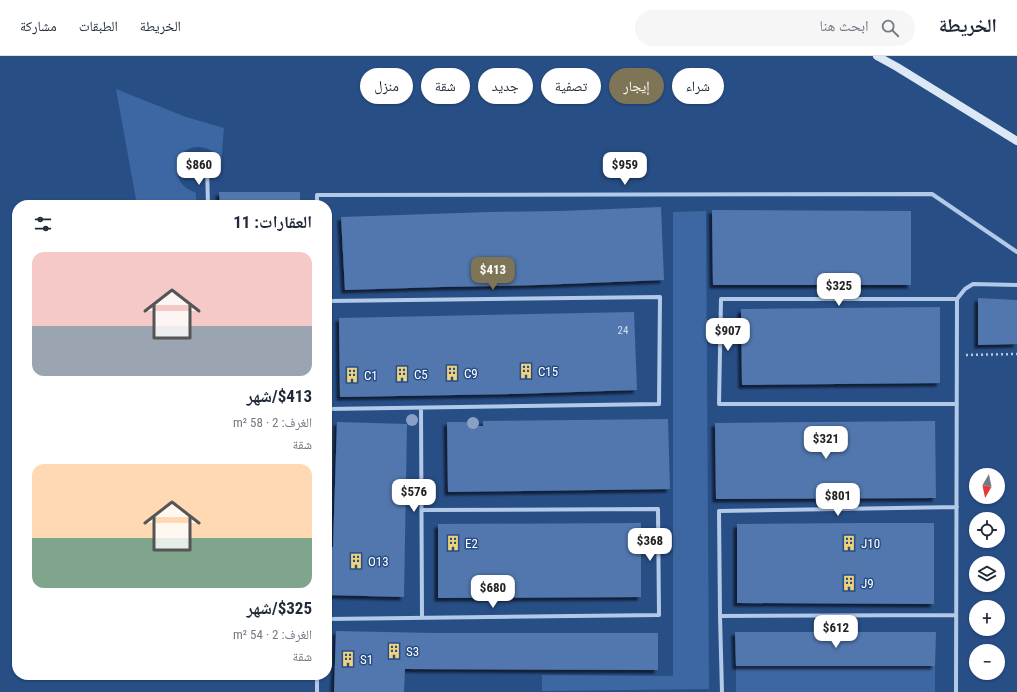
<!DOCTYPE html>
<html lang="ar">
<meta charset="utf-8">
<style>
:root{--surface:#fff;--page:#f6f6f7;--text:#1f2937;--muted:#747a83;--line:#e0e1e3;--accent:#7d7555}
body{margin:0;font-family:"Roboto Condensed","Noto Naskh Arabic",sans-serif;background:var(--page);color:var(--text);direction:rtl;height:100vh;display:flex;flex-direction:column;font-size:15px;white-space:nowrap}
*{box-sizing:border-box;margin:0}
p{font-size:13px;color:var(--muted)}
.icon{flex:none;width:22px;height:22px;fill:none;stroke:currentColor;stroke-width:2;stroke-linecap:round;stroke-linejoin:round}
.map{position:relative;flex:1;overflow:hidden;direction:ltr}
.details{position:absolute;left:12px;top:144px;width:320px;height:480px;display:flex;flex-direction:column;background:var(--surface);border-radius:16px;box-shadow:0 1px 3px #0004;direction:rtl}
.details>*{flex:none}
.banner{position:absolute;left:344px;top:12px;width:380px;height:36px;direction:rtl;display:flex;gap:8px}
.needle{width:26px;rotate:189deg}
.fabs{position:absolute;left:969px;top:412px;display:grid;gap:8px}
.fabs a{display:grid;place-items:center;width:36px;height:36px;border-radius:50%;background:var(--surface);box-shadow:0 1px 3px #0004;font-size:20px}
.price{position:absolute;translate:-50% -34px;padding:0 9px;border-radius:8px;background:#fff;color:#222;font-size:13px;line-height:26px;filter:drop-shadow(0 1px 2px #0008)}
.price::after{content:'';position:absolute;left:50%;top:24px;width:12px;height:9px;margin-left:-6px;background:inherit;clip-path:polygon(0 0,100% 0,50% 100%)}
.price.on{background:var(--accent);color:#fff}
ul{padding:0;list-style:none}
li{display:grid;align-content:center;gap:8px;height:212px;padding:0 20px}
li span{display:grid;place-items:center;height:124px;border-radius:12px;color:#555}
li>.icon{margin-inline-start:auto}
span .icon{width:72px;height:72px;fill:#fffc;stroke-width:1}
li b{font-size:17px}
h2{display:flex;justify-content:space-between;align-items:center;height:48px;padding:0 20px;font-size:17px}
.chip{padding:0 14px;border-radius:18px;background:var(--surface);box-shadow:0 1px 3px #0004;font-size:14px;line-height:36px}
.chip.on{background:var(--accent);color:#fff}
header{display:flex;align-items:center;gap:24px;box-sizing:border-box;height:56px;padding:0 20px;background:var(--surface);border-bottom:1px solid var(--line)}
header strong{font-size:19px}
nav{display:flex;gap:22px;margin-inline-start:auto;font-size:14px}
.search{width:280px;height:36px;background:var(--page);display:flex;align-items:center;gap:10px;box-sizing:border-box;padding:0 14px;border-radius:22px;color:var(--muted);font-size:15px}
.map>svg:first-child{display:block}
.green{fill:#3d67a3}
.building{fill:#5177ae;filter:url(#shadow)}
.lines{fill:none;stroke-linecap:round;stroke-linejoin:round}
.path{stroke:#b3c9e8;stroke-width:2.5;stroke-dasharray:2 3;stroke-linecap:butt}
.street{stroke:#b3c9e8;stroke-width:4}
.secondary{stroke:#dde8f7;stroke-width:8}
.tree{fill:#88a0c4}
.labels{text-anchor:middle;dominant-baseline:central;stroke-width:3;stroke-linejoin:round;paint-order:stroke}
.number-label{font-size:11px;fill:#d4ddeb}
.poi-label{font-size:13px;fill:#fff;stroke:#284e86;text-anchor:start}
</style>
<header>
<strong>الخريطة</strong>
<div class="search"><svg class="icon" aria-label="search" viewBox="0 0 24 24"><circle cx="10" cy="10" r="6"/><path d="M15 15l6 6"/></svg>ابحث هنا</div>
<nav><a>الخريطة</a><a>الطبقات</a><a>مشاركة</a></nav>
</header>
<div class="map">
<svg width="1017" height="636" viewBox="0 0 1017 636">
<defs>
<filter id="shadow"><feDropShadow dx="-3.5" dy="3.5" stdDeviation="1" flood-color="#0009"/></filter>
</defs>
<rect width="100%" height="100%" fill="#284e86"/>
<path class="green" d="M116,33L186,61L224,72L220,122C220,117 221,111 220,106C219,100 213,95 208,93C182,82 167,115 185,131C188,134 193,135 196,137V149H137Z
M706,155L709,633L542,635V619L673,620V156Z
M736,610H935V636H736Z"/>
<path class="building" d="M219,136H300V149H220Z
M661,151L664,224L538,229L441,231L345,234L341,161L489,156L561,155Z
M712,154L911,155V229H713Z
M978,242L1017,244V288L978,289Z
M940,251V327L742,329L741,253Z
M634,256L637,334L514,338L340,341L339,262Z
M668,363L670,433L448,436L447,366H469V370H483V365Z
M935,365L936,442L716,443L715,367Z
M337,366L407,368L404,541L327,539V491H333Z
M641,467V541L438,542V468Z
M862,467H934V548L737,547V468Z
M336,575L433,577H658V614L405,613L404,636H334Z
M735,576H936L935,610H736Z"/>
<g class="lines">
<path class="path" d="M966,299L1017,298"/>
<path class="street" d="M207,110L208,149
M317,149V139L932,138L1017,196
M327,245L660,241L659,348L327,353
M957,348H719L721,243H957
M421,352L422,562
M720,560L956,559
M327,563L659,559L658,453L422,454
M317,619V636
M722,636L720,560L719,455L957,451
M956,636L957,243L965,233L973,228L1017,229"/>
<path class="secondary" d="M877,0L897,11L1017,85"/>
</g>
<g class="tree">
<circle cx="412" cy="364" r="6"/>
<circle cx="473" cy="367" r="6"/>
</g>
<defs>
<symbol id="building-bare" viewBox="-9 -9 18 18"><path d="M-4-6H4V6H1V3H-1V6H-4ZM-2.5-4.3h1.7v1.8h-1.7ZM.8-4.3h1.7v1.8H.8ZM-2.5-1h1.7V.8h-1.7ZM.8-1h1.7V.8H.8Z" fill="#f0d27a" stroke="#284e86" stroke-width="2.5" paint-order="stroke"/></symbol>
</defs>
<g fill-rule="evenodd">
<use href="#building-bare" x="515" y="304" width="22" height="22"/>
<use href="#building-bare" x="441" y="306" width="22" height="22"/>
<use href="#building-bare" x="391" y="307" width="22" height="22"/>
<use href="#building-bare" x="341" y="308" width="22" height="22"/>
<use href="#building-bare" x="442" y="476" width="22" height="22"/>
<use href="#building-bare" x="838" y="476" width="22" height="22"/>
<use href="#building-bare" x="345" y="494" width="22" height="22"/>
<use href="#building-bare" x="838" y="516" width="22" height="22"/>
<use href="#building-bare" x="383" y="584" width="22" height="22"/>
<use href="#building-bare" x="337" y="592" width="22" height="22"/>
</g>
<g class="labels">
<g class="number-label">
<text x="623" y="274">24</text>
</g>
<g class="poi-label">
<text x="538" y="315">C15</text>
<text x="464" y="317">C9</text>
<text x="414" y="318">C5</text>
<text x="364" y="319">C1</text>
<text x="465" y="487">E2</text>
<text x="861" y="487">J10</text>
<text x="368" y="505">O13</text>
<text x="861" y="527">J9</text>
<text x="406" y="595">S3</text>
<text x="360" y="603">S1</text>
</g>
</g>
</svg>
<div class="fabs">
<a><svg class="needle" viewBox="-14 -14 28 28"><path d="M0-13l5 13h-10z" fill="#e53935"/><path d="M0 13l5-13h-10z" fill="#747a83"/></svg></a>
<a><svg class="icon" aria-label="locate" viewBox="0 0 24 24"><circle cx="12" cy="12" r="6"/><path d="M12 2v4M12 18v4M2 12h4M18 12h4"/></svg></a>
<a><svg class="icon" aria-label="layers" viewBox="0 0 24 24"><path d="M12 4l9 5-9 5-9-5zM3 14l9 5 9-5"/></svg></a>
<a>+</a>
<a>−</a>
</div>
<b class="price" style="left:199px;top:130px">$860</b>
<b class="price" style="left:625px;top:130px">$959</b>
<b class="price on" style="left:493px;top:235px">$413</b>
<b class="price" style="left:839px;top:251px">$325</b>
<b class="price" style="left:728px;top:296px">$907</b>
<b class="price" style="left:826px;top:404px">$321</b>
<b class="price" style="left:414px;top:457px">$576</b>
<b class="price" style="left:838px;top:461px">$801</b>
<b class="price" style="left:650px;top:506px">$368</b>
<b class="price" style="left:493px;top:553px">$680</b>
<b class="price" style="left:836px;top:593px">$612</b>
<div class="banner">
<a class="chip">شراء</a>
<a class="chip on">إيجار</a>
<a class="chip">تصفية</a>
<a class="chip">جديد</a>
<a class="chip">شقة</a>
<a class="chip">منزل</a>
</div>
<section class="details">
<h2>العقارات: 11<svg class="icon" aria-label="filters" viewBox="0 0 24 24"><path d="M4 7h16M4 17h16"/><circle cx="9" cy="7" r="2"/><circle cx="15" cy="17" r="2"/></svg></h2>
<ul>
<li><span style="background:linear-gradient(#f6c9c9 60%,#9aa5b1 0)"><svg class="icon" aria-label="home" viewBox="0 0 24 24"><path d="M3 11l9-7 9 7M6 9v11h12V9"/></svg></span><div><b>$413/شهر</b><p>الغرف: 2 · 58 m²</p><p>شقة</p></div></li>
<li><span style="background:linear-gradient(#ffd9b3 60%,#7fa58c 0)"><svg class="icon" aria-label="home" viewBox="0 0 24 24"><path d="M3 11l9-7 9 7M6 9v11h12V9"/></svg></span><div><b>$325/شهر</b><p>الغرف: 2 · 54 m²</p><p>شقة</p></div></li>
</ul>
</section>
</div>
